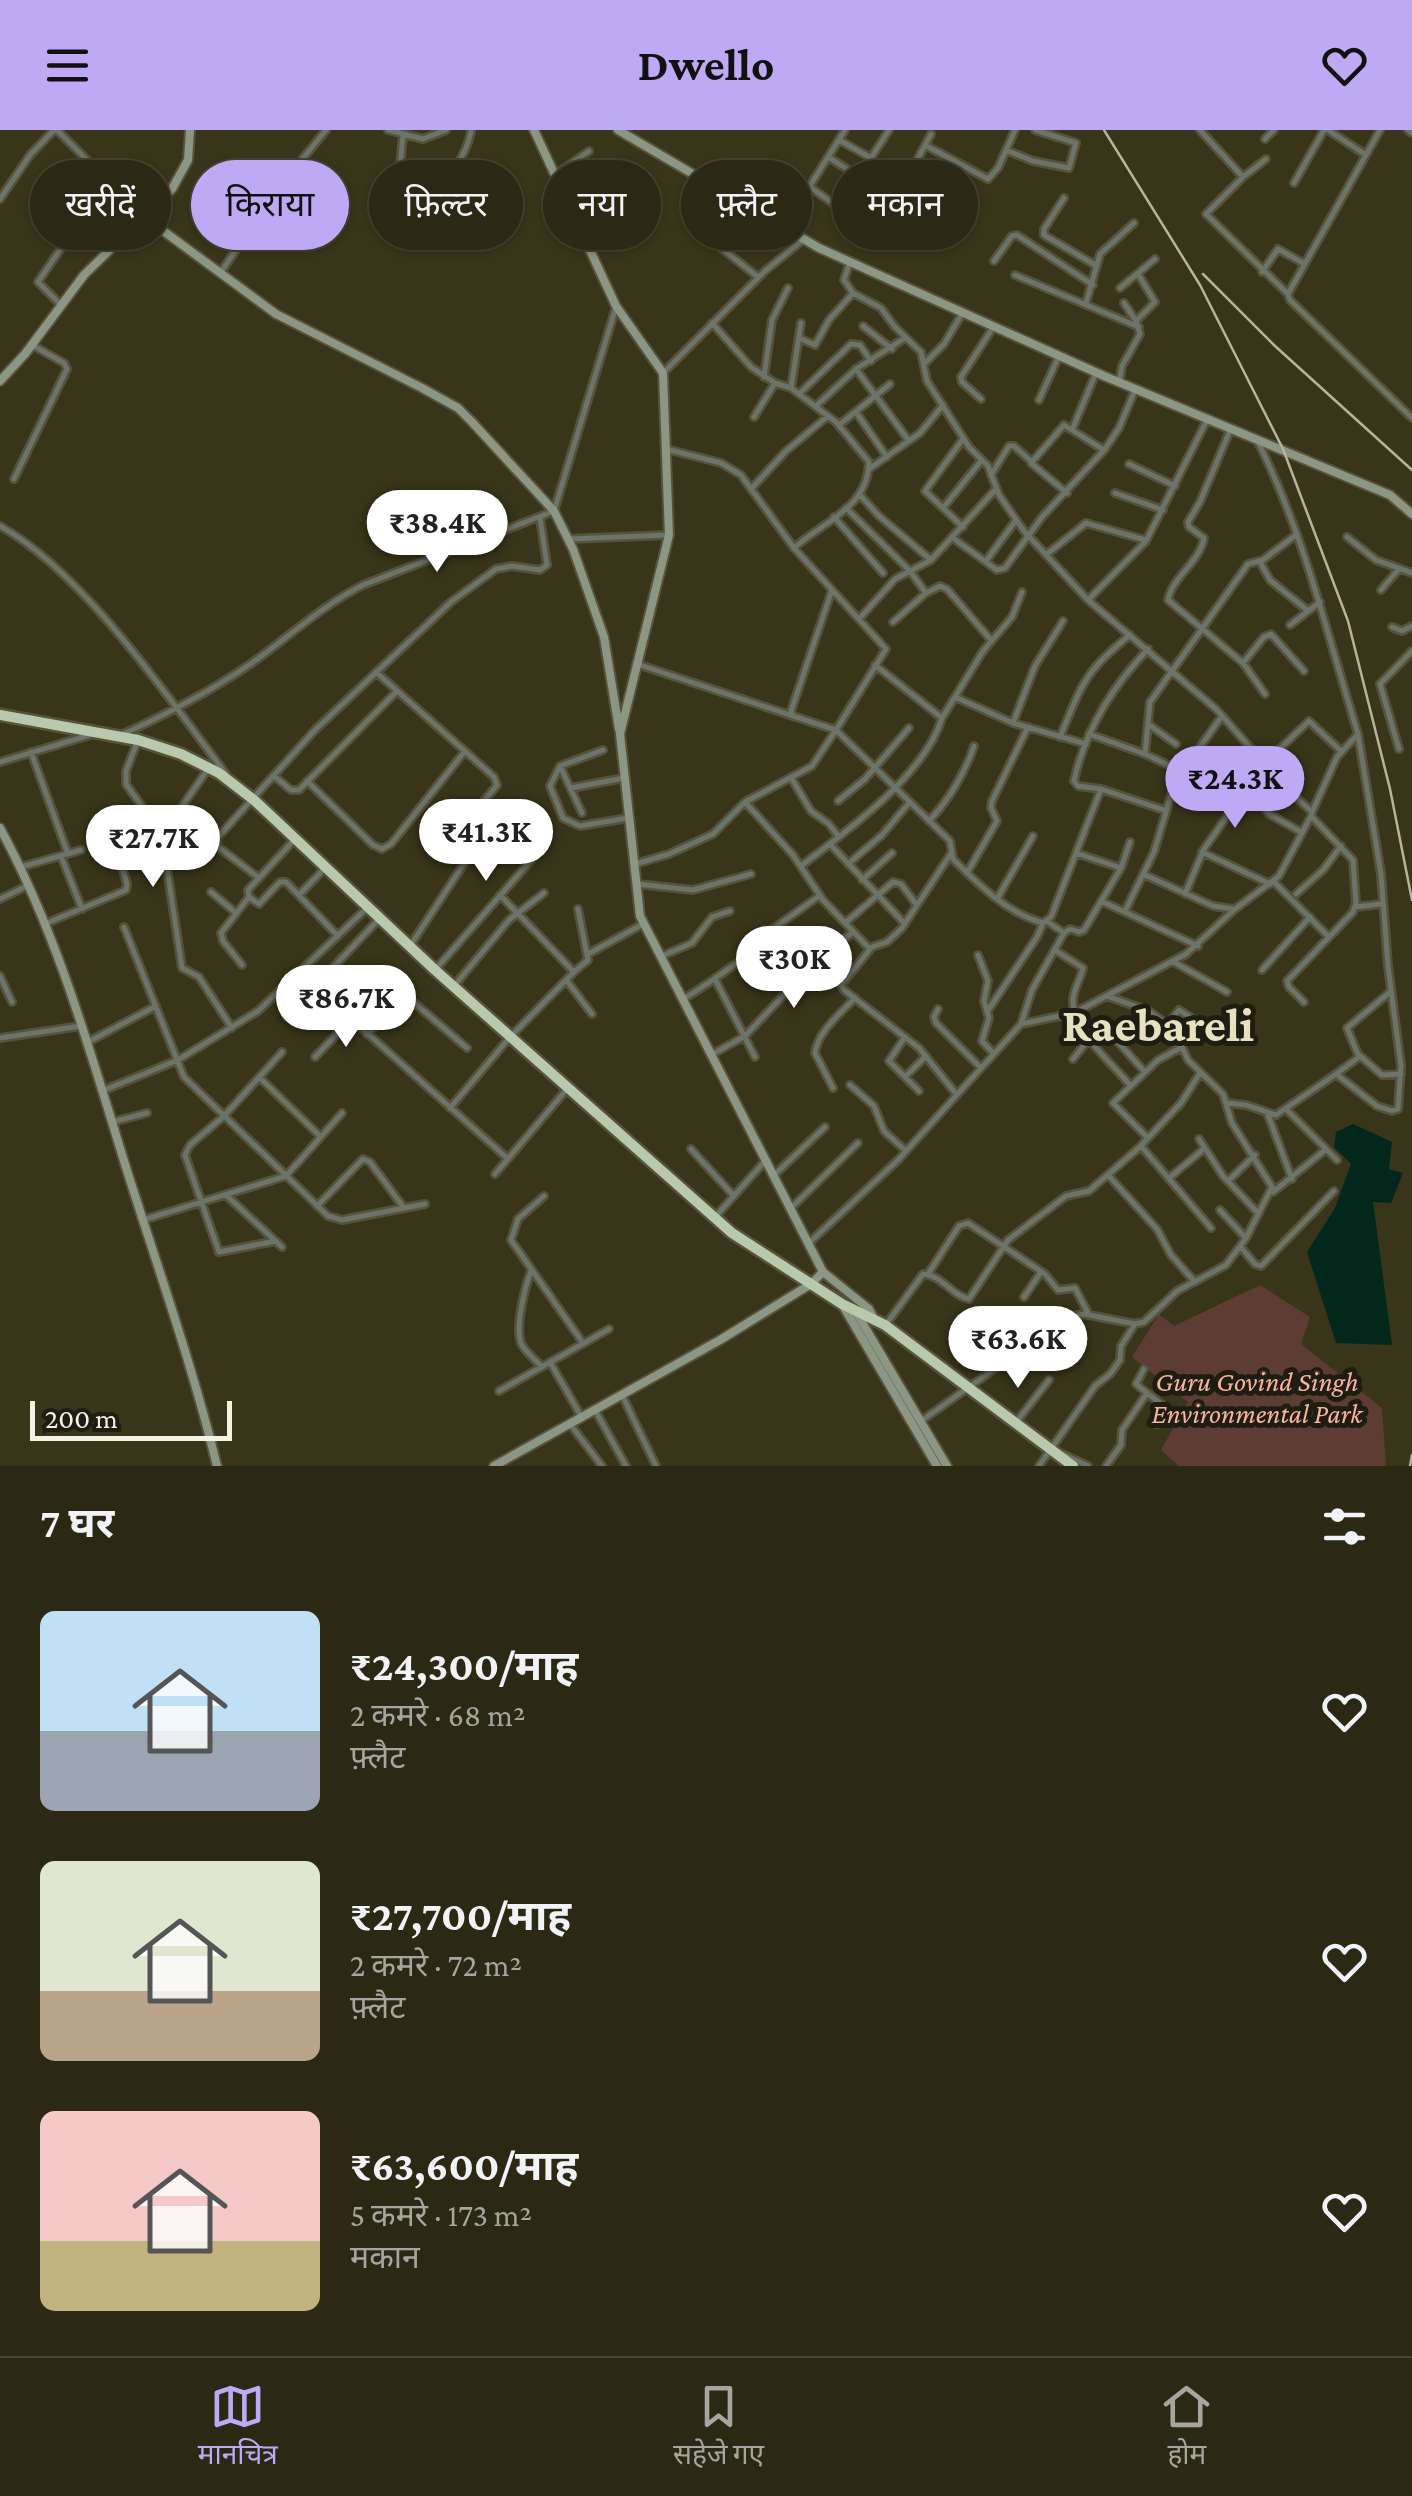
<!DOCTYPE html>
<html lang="hi">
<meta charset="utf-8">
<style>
:root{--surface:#2b2814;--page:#33301d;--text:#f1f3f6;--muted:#a6a6a0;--line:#474434;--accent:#bfa9f4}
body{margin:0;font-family:"Crimson Pro","Noto Sans Devanagari",serif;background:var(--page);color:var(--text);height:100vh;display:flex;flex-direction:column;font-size:38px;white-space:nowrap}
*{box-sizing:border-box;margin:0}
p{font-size:32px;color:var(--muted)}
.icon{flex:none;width:55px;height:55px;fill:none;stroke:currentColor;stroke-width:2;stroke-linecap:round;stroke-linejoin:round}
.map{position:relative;height:1336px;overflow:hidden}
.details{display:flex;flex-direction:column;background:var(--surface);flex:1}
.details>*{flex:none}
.top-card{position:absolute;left:30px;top:30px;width:1352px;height:90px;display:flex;gap:20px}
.scale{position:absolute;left:30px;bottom:25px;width:202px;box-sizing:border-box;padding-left:10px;border:5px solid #f4f2e2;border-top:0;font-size:28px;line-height:35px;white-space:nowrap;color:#f4f2e2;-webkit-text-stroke:8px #1e1d11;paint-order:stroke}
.price{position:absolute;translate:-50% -85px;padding:0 22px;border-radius:35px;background:#fff;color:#222;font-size:32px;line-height:65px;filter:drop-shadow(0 2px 5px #0008)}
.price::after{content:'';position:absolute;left:50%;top:60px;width:30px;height:22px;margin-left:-15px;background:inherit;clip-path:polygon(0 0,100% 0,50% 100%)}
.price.selected{background:var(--accent);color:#111}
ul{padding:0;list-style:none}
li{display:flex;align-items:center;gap:30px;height:250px;padding:0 40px}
li span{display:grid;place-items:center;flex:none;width:280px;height:200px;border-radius:15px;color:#555}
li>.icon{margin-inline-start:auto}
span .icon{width:120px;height:120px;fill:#fffc;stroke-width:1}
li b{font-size:42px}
h2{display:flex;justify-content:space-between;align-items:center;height:120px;padding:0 40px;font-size:42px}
.chip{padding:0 35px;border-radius:45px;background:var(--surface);box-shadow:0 2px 8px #0004,0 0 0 2px var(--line);font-size:35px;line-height:90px}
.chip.selected{background:var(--accent);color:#111}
header{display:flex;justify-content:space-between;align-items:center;height:130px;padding:0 40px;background:var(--accent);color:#111;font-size:45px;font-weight:700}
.tab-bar{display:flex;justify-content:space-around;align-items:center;height:140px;border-top:2px solid var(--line);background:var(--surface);font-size:28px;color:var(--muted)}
.tab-bar a{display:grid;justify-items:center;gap:5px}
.tab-bar .selected{color:var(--accent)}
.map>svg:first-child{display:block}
.green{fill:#5c3c33}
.water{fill:#02281b}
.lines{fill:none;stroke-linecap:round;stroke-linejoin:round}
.street-casing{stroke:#57533a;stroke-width:10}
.secondary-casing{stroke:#57533a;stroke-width:12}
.highway-casing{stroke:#57533a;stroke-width:15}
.street{stroke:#6c7368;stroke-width:5}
.secondary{stroke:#8b9684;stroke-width:8}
.highway{stroke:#b8c9ad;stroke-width:10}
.rail{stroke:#b6b3a0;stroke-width:2.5}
.labels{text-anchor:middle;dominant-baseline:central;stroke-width:10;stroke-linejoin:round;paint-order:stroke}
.park-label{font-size:28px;font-style:italic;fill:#fbb29e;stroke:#1e1d11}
.town-label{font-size:48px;font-weight:bold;fill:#e6e2c1;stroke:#1e1d11}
</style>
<header><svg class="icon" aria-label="menu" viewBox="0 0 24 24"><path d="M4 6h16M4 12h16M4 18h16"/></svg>Dwello<svg class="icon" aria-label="heart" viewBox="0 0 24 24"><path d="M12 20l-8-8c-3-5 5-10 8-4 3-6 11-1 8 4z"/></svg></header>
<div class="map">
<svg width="1412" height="1336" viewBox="0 0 1412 1336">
<rect width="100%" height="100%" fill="#39351a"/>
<path class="green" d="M1260,1155L1310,1187L1301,1214L1382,1278L1386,1336H1179L1161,1320L1188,1272L1132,1227L1159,1184L1174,1196Z"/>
<path class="water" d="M1353,994L1392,1012L1389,1039L1403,1043L1391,1073L1373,1072L1392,1215L1336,1213L1307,1122L1335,1078L1351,1034L1334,1017L1336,1002Z"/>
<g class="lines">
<defs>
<path id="street" d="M57,0L143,86
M388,0L423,9L446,0
M1200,0L1243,47L1266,29
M1328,0L1366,25
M1380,0L1288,164L1290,170L1412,288
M1408,0L1412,3
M403,5L400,37L437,65L445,88L437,104
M1265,9L1274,0
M839,10L871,28L889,0
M925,15L988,49L998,38L1015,0
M1006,20L1033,31L1069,38L1076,13L1035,0
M828,27L876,57
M555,45L589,21
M1243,47L1206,84L1288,164
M1294,53L1324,0
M810,57L845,82L870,53
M433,61C452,43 465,28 471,2
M439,68L452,63L470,46
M1064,68L1044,99V105L1097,136
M0,69L30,25L54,0
M444,90L474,113L479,112L485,104
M925,90L904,70L901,60L931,4
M784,97L845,0
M702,103L758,147
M850,131L844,150L853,163
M994,131L1012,106L1017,105L1093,155
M221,142L274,64L326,0
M1262,142L1278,119L1303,133
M1015,145L1139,197
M1120,158L1155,129
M1086,173L1100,124L1134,93
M61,175L38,152L68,108L100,79L128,101
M1136,191L1155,172L1138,144
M712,193L751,237L775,253L791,258L836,292L869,332C868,378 824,391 794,418
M863,196L892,219
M799,208L815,215L829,190L853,163L881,178L895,197L921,222L927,251L969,317L988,336L999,365L1024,401L1088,470
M924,234L944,214L963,182
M856,239L909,311
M663,243L765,141L804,109
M764,247L772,190L788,158
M1119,253L1122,236L1140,204L1136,191L1124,173
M791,258L801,193
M799,264L851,214L860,215L871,231
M981,269L962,252L961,247L994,196
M1039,270L1059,226
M817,275L856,239L905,208
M856,282L887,327
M754,287L775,253
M839,295L890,254
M1231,298L1200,372L1188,392L1189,397L1204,408C1200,432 1172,447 1168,470L1243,533L1265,564
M1072,300L1096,243
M1257,310C1304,403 1327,504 1358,604
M666,319L721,333L741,345L794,418L886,519L836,600L950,711L953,729C979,755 1007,783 1043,793L1051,787L1101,659L1078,656L1074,651C1085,600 1112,557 1148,519
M1031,333L1067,363
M1129,334L1175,356
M869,339L920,303L943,275
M991,345L1009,316H1014L1032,332L1064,295L1104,320
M14,349L67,239L64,233L32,215
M751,359L786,321L828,286
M1115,363L1163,380
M861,366L879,386L931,430
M846,378L910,441L926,463
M943,378L981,331
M834,387L883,443
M0,396C83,442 168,567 226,644
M963,397L925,361L963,309
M1347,407L1376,430L1412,443
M953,408L997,440L1005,438L1042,387L1105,319L1119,298L1135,260
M569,409L668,405
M1047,424L1086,393L1145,410
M986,431L1016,390
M1260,432L1270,450L1307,480
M1381,460L1398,440
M859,489L895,449L931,430L996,359
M893,492L926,463L940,456L947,459L991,510
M1290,495L1320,472
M1392,497L1402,501L1412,496
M1243,533L1264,507L1271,504L1304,541
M637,534L793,586
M875,535L942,588L955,567L1013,593L1086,614
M376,542L494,647L497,655L475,682L484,703L410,816
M955,567L983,521L1012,487L1022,462
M1013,593L1035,536L1063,491
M1148,594L1176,614
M1089,604L1145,624
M121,605C165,585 209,562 249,535C288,508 321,476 363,455L554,381L616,177
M1060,607C1082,554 1084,542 1130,505
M138,610L126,641V654L162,705L182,838L199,847L232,898
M1399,619L1380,554L1412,521
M603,620L560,636L550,656L563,688L580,696L628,688
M31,622L68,724
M0,632L90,605
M1264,634L1309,591L1341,621
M560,636L582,683
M1181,641L1145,624L1150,572L1248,434L1263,430L1297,404
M274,646L291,660H299L397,561
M792,649L811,681L829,694L839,707
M307,651L373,715L382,719L391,714L465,621
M571,658L624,648
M1101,659L1164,680
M838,671L865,649L909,598
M745,672L793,725L823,770L869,818
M1312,682L1337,627L1358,604L1381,744L1388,836L1401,936L1398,979L1392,981L1377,976L1336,944L1359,927L1347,898L1390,862
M929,691C948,671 965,643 974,616
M163,704L208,639
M830,714L905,794
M1202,722L1270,754
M1076,723L1121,738
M950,725L902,798L887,812L872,817L841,855L844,860L919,918L957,965
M61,726L82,779
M635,734L669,724L713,704L745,672L812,636L836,600L793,586L791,581L832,460
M848,734L882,705L909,673
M801,736C847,701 925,645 942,588
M21,737L81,720
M967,743L997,691L991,678L992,671L1028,597
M1143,744L1213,776L1233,779
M259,748L217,716L218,707L315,600L452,471L496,439L512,436L540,440L547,435L540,388
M862,750L892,723
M1273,751L1328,806
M637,754L693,760L751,744
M211,762L236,783
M1185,764L1204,719L1244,662L1250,661L1269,684L1301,702
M1296,764L1323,740L1341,716
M299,765L324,739
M249,767L259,774L280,752H286L338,806
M0,769L29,755
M997,769L1033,706
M1101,771L1198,816
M1355,777L1382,774
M1125,781L1154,722L1175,652L1222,586
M379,789L321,850L319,860L508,1029
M1048,792L1064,803
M47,793L126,760L127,754L115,714
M845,793L893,752L901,754L916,774
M124,797L184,947L328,1086L342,1090L425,1074
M770,801L819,766
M1055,820L1083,838C1081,848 1074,858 1073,869C1072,901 1111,932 1130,955
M588,824L643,794
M978,825L988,851L984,871L989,888L982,911L993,923
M662,826L692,813L712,787L730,781
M1172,831L1227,862
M242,835L223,811L221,803L249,767L248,760L294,710
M435,840L533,728L532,719L485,670
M1262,840L1310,787
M574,842L588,830L578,779
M0,846L12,872
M384,847L467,918
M715,849L755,927
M567,851L592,884
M454,856L509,790L544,763
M683,869C710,854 732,834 760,819
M1304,872L1289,857L1287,851L1353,782L1356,773L1353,730L1311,686
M938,879L934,887L936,893L981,938
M987,882L1037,807L1043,793
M1021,894L1032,860L1064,803L1070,799L1079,802L1084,800L1121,738L1130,712
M1168,894L1179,880L1214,902
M367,904L404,865
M905,907L889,931L919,961
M0,908L81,896
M1115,909L1145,942
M88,912L156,876
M711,925L745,906L814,833L853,802
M1359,925L1382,945L1401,944
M315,927L351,889
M1073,929L1090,908
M259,947L321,1007
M905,947L926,926
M850,955L874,976L884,1001L906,1021
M833,958L815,923C818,901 840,884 855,868
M102,961L178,930L258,881L367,778
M1227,973L1246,975L1276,985L1336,944
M450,978L510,907L574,842L500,765
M1287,980L1337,1030
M1268,985L1292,1049
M112,992L147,983
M1148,1008L1181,973L1200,943
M1199,1009L1223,1046L1256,1081
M1141,1016L1211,1098
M691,1019L732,1064
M495,1044L567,959
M774,1045L825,997
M1108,1045L1157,1099L1171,1125L1195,1152
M1169,1048L1205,1018
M1228,1051L1255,1025
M1273,1062L1325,1020
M226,1065L282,1117
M544,1066L518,1089L511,1110L583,1213
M317,1076L363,1029L370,1032L404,1078
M791,1078L858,1013
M1220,1080L1245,1107
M716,1086L765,1031
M143,1090L286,1046L342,983
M276,1111L219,1122L185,1025L190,1015L224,986L282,922
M809,1113L898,1030L1021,894L1074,883L1186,824L1235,779L1279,746L1311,686L1312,682L1286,658L1216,579L1088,470L1146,411L1208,288
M1240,1116L1255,1134L1261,1136L1334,1061
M531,1141C525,1157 515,1196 521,1213C524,1221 536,1230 542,1237
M928,1144L959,1096L968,1093L1045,1144L1058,1160L1075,1158L1089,1185
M1024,1167L1041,1142
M887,1193L923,1144C942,1145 952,1166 969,1169L1008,1110L1066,1066L1089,1061L1141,1016L1148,1008L1113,973L1158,930L1182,917
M550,1232L581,1286
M499,1261L609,1199
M1147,1263L1165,1277L1157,1294
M622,1265L656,1336
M595,1280L626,1336
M921,1291L1068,1187L1084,1184L1135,1194L1144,1192L1177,1161L1226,1135L1246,1108L1272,1057L1232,993L1223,964L1188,930L1174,900L1149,881L1107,866
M1017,1291L1049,1250
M570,1294L602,1336
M1060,1323L1088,1336
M1039,1336L1095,1256L1110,1244L1120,1230L1121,1216L1135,1194
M1106,1336L1121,1315L1122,1300L1147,1263L1136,1254L1144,1239"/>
<path id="secondary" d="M618,0L819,118L1104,246L1390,365L1412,384
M143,86L276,184L422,258L458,278L472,292L554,381L573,419L604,507L619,599
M0,251L25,224L84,145L172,59L188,30L190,0
M0,698C57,803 89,918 124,1031C156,1133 192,1233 217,1336
M823,1142L869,1179L874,1189
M843,1176L937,1336
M856,1182L947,1336
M494,1336L720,1210L811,1154L823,1142L640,786L620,604L669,405L663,243L616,176L534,0"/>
<path id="highway" d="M0,585L138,610L181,624L219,643L254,670L435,840L732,1103L842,1174L885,1195L1073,1336"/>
</defs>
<use href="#street" class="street-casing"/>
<use href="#secondary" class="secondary-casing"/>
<use href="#highway" class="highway-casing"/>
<use href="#street" class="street"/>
<use href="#secondary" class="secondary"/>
<use href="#highway" class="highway"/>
<path class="rail" d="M1104,0L1200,155L1283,319L1348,491L1390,659L1412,770
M1203,144L1275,216L1412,340
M1410,1336L1412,1325"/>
</g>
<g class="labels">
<g class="park-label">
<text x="1257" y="1251">Guru Govind Singh<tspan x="1257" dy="32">Environmental Park</tspan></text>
</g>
<g class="town-label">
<text x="1158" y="894">Raebareli</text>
</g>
</g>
</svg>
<div class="scale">200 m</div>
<b class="price" style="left:437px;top:445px">₹38.4K</b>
<b class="price selected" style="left:1235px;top:701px">₹24.3K</b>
<b class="price" style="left:486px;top:754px">₹41.3K</b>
<b class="price" style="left:153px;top:760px">₹27.7K</b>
<b class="price" style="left:794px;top:881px">₹30K</b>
<b class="price" style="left:346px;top:920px">₹86.7K</b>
<b class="price" style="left:1018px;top:1261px">₹63.6K</b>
<div class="top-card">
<a class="chip">खरीदें</a>
<a class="chip selected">किराया</a>
<a class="chip">फ़िल्टर</a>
<a class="chip">नया</a>
<a class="chip">फ़्लैट</a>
<a class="chip">मकान</a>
</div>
</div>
<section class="details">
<h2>7 घर<svg class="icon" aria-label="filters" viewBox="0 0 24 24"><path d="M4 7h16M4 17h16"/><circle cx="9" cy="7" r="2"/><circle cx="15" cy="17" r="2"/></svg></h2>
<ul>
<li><span style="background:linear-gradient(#bfe0f5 60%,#9aa5b1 0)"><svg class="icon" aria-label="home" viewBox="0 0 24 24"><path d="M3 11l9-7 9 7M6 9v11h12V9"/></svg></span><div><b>₹24,300/माह</b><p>2 कमरे · 68 m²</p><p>फ़्लैट</p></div><svg class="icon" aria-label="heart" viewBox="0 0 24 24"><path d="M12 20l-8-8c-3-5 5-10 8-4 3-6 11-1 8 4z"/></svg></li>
<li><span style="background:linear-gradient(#dfe7d0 65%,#b9a48a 0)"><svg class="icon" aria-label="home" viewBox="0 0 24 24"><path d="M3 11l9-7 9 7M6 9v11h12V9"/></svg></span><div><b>₹27,700/माह</b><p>2 कमरे · 72 m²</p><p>फ़्लैट</p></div><svg class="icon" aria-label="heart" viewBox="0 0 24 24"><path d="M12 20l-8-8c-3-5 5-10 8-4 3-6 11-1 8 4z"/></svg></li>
<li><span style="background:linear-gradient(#f6c9c9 65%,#c2b280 0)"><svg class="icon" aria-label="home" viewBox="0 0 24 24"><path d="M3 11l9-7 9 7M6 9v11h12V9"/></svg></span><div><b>₹63,600/माह</b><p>5 कमरे · 173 m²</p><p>मकान</p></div><svg class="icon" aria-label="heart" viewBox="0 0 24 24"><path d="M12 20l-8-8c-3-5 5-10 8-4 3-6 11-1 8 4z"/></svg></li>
</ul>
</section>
<nav class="tab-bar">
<a class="selected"><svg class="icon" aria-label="map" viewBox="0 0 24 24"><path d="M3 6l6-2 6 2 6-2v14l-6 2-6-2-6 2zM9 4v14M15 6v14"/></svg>मानचित्र</a>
<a><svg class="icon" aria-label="saved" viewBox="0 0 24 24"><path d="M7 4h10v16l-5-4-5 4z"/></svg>सहेजे गए</a>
<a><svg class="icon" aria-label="home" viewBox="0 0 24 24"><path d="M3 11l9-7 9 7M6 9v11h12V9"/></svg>होम</a>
</nav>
